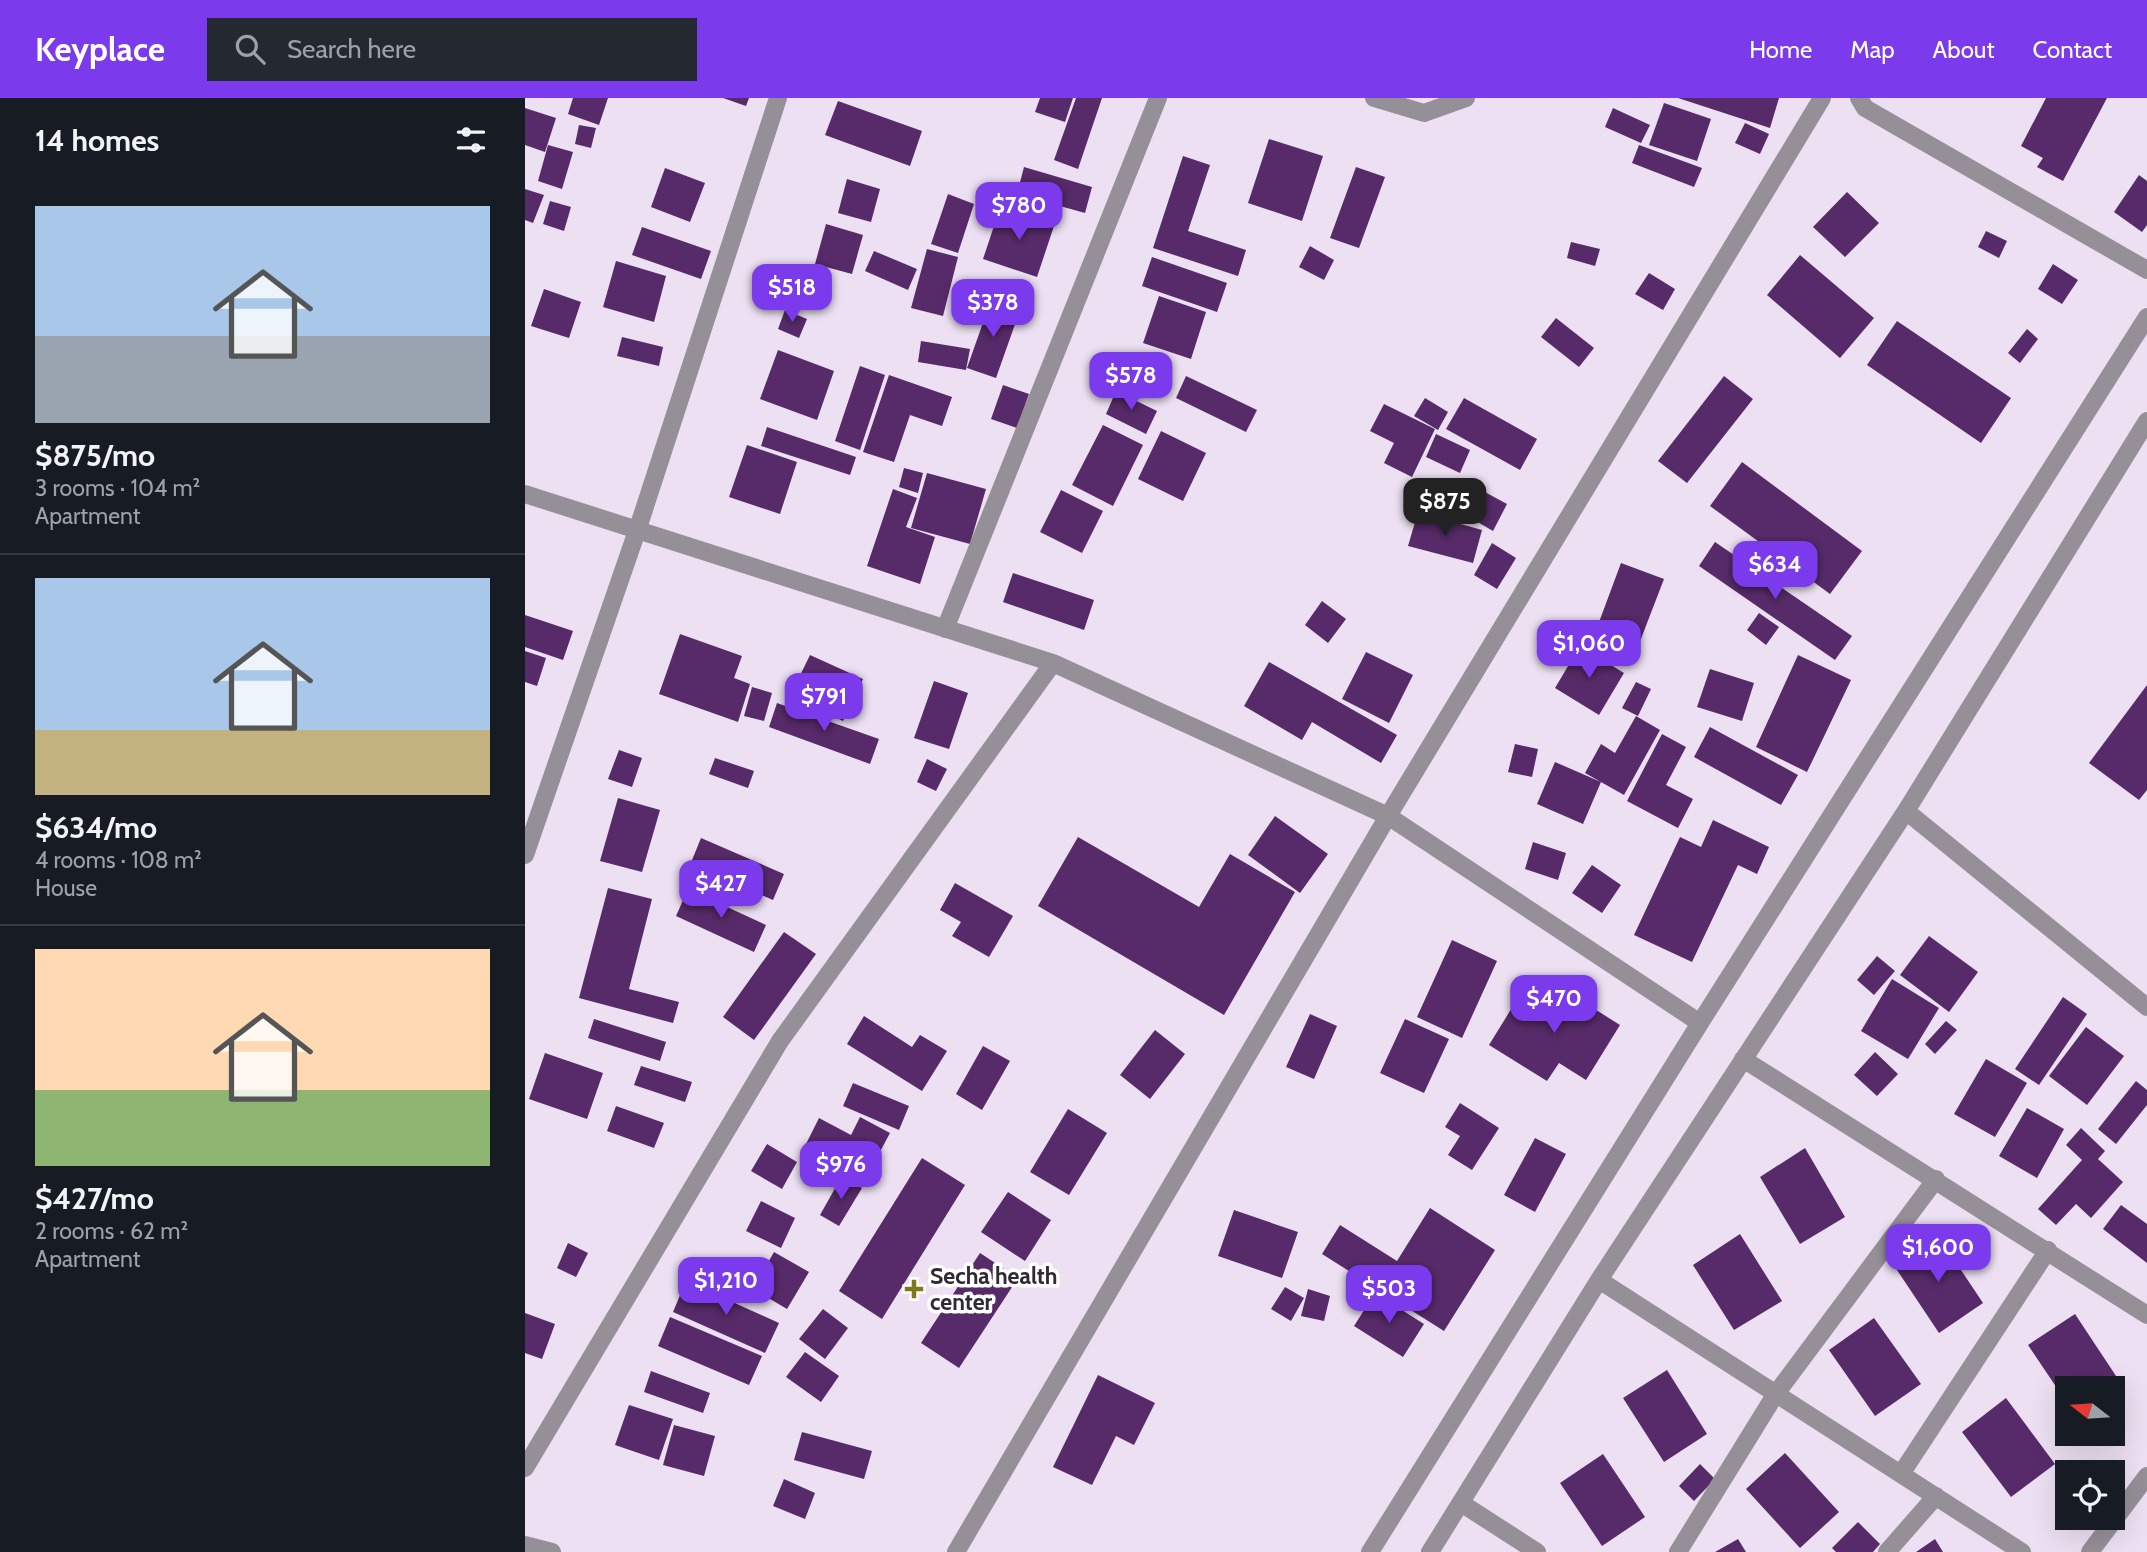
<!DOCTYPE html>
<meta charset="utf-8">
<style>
:root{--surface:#171b24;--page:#242831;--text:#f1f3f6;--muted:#9ea1a6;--line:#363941;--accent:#7c3aed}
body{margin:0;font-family:Cabin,sans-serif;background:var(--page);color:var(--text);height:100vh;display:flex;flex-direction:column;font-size:26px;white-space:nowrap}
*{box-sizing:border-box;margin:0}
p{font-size:23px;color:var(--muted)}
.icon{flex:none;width:38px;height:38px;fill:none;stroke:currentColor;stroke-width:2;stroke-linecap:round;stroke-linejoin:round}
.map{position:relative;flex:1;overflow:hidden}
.panel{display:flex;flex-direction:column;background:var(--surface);width:525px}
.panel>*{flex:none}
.needle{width:46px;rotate:287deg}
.buttons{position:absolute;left:1530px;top:1278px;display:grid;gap:14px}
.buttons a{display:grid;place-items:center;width:70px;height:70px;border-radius:0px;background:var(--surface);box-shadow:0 7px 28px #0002;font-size:35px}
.price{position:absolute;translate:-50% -60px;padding:0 16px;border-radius:14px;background:var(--accent);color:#fff;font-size:23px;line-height:46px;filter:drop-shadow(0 2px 4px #0008)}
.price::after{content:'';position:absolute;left:50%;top:42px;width:21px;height:16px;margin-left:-10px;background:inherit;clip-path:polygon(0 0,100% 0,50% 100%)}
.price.on{background:#222;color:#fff}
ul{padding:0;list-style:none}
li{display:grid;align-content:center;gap:14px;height:371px;padding:0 35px}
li+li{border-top:2px solid var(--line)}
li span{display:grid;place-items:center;height:217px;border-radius:0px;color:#555}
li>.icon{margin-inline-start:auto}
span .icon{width:126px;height:126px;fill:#fffc;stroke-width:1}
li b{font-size:30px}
h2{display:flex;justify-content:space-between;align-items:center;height:84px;padding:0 35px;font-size:30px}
header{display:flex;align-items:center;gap:42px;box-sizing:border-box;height:98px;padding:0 35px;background:var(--accent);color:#fff}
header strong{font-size:33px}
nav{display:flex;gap:38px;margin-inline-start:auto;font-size:24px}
.search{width:490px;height:63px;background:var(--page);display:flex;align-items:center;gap:18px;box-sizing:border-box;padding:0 24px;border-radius:0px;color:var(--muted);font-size:26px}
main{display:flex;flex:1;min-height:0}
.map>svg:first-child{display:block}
.building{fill:#572b69}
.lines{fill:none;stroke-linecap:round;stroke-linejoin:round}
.minor{stroke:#959098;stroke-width:18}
.poi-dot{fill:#7f781d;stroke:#fff;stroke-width:2.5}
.labels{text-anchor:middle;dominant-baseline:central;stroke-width:7;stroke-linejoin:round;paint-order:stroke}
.poi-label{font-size:23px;font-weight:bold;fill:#302b32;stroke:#fff;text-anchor:start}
</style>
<header>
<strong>Keyplace</strong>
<div class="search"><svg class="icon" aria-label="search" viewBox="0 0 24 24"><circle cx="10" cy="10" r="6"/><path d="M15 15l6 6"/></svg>Search here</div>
<nav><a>Home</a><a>Map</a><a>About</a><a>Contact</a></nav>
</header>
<main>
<section class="panel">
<h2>14 homes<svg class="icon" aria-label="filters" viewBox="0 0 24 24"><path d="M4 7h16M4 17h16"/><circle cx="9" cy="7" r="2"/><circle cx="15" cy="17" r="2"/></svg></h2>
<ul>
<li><span style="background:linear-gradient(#a9c7e8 60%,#9aa5b1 0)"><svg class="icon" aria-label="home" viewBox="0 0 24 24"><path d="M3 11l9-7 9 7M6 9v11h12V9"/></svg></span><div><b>$875/mo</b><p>3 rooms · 104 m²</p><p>Apartment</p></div></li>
<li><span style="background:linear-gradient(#a9c7e8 70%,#c2b280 0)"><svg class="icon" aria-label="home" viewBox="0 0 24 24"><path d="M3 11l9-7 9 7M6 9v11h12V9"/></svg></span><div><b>$634/mo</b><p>4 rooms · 108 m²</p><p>House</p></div></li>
<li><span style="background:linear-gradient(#ffd9b3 65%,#8fb573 0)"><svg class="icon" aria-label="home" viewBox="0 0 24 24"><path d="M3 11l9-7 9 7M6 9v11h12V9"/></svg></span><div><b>$427/mo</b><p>2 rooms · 62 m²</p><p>Apartment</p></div></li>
</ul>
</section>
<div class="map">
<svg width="1622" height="1454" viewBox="0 0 1622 1454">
<rect width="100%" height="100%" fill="#ece0f2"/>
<path class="building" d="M48,0H83L74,27L43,16Z
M198,0H224L221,8Z
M515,0H548L540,24L510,14Z
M551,0H577L553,71L529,62Z
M1153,0H1254L1245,30Z
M1521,0H1582L1538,83L1512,69L1518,60L1496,48Z
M313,3L397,33L385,68L300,37Z
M1139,5L1186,21L1172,63L1124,47Z
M0,10L31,20L20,54L0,47Z
M1088,10L1125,27L1116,45L1080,29Z
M1220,25L1244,36L1235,56L1210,45Z
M54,27L71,30L66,50L50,46Z
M744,41L798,58L777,123L723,105Z
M23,47L48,54L37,91L13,83Z
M1114,47L1177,70L1169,89L1107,65Z
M658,58L685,67L663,133L721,152L713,178L628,150Z
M499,69L567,89L560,115L492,96Z
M831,69L860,79L834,150L805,140Z
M140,70L180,85L165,124L126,109Z
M1614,77L1622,83V127L1617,134L1589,114Z
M322,81L355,91L346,124L313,115Z
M0,91L19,97L8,125L0,122Z
M1322,94L1354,125L1320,159L1288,129Z
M423,96L449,106L433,155L406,146Z
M25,103L46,109L39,133L18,126Z
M475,110L529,128L512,179L458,161Z
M301,126L338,137L327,176L290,166Z
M117,129L186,153L176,181L107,157Z
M1461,133L1482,143L1474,160L1453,149Z
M1046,144L1075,151L1070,168L1042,160Z
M785,148L809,162L799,182L774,169Z
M402,151L433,159L418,218L386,210Z
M349,153L392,171L383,192L340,173Z
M1275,157L1349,220L1315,260L1242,197Z
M627,159L702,185L692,214L617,188Z
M91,163L141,178L129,224L78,209Z
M1528,166L1553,182L1537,206L1513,191Z
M1124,175L1150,191L1138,212L1110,196Z
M19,191L56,204L44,240L6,228Z
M634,198L681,214L666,261L618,245Z
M466,202L495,212L471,280L442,270Z
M260,212L282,221L274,240L253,231Z
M1031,220L1069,250L1054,269L1016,239Z
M1372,223L1486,300L1456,345L1342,267Z
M1502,231L1513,241L1495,265L1483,255Z
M97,239L138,249L134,268L92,258Z
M396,243L445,251L441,272L393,264Z
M253,252L309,273L292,322L235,301Z
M335,268L360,277L335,352L310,343Z
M364,277L427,299L417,328L385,317L369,364L338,354Z
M661,278L732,312L721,334L651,300Z
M1199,278L1228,301L1162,385L1133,363Z
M478,287L504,296L492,330L466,321Z
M591,293L632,313L621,336L581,316Z
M900,300L923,314L913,332L889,318Z
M939,300L1012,341L995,372L921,331Z
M859,306L910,331L887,379L859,365L869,345L845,333Z
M578,327L618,347L588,408L547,387Z
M242,329L331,359L325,377L236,348Z
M636,333L681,355L658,403L613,381Z
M911,336L945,352L935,375L901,359Z
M222,347L272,364L255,416L204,399Z
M1217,364L1337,453L1305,496L1185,408Z
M379,370L398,375L393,395L374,389Z
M402,375L461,391L445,446L386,430Z
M368,391L392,400L381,429L410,439L395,486L342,468Z
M536,392L578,413L557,455L515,434Z
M958,393L982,406L968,433L944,419Z
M893,414L957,432L948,465L883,448Z
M1190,444L1327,538L1310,562L1174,468Z
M967,445L991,460L972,491L949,477Z
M1096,465L1139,481L1109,559L1067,543Z
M488,475L569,502L559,532L478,504Z
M797,503L821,521L803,545L780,527Z
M1234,515L1254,529L1241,547L1222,532Z
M0,517L48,533L38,562L0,549Z
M155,536L217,558L209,580L225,586L213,624L134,596Z
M1055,548L1099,575L1074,617L1030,590Z
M0,553L21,560L12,588L0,584Z
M841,554L888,577L864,625L817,601Z
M285,557L338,581L318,623L265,598Z
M1273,557L1326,582L1282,674L1231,649Z
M744,564L872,637L856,665L787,624L777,642L719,608Z
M1185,571L1229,585L1217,623L1172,609Z
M409,583L443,595L424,651L389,640Z
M1111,584L1126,591L1113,618L1097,610Z
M1622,587V692L1614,702L1564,665Z
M227,589L247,595L239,623L219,618Z
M252,605L354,641L345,666L244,629Z
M1111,618L1135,632L1099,697L1060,675L1076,646L1090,655Z
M1185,629L1273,677L1256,707L1169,659Z
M1137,636L1161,649L1141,687L1168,701L1153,730L1102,703Z
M990,646L1013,651L1007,679L983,674Z
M94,652L117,660L107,689L83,681Z
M190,660L229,673L223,690L184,676Z
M402,661L422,671L411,693L392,684Z
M1030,664L1076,684L1058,726L1012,706Z
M93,700L135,712L117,774L75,763Z
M750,718L803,756L775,795L723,757Z
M1188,722L1244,749L1232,776L1213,767L1167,864L1109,837L1155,739L1176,749Z
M553,739L674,809L705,756L770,794L699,917L513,808Z
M176,740L259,776L248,802L165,767Z
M1008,744L1041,755L1033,782L1000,771Z
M1067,767L1096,787L1077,815L1047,795Z
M430,785L488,818L464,859L427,838L436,824L415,812Z
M83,790L127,801L104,891L154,904L148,925L54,900Z
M163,791L241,827L229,854L151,818Z
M259,834L291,856L229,942L198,919Z
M1404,838L1453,874L1424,914L1375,877Z
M927,842L972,863L937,940L892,919Z
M1352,858L1370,873L1349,897L1332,882Z
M1367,881L1414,910L1383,961L1336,933Z
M1001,887L1040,912L1049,898L1095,927L1061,982L1034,965L1022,983L964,947Z
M1538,899L1562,916L1514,987L1490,971Z
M785,916L812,928L789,981L761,969Z
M339,918L387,949L395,937L422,953L397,993L322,946Z
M69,921L141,944L135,963L63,940Z
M880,921L924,941L899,995L855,975Z
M1421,923L1432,932L1410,956L1400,946Z
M1561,929L1599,958L1562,1007L1524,978Z
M630,932L660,956L625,1001L595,977Z
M458,948L485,963L457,1012L431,996Z
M1350,954L1373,976L1352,998L1329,977Z
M20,955L78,975L62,1021L4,1001Z
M1461,961L1502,985L1470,1039L1429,1016Z
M116,968L167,984L160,1004L109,987Z
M1611,983L1622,992V1007L1591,1046L1573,1031Z
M328,985L384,1008L374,1032L318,1008Z
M935,1005L974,1030L947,1072L923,1057L935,1038L920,1029Z
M91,1008L139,1025L129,1050L82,1033Z
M1502,1010L1539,1031L1512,1080L1474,1058Z
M543,1011L582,1035L544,1097L505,1074Z
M335,1019L365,1035L342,1078L281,1046L294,1020L326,1037Z
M1556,1030L1580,1053L1573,1061L1598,1084L1566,1120L1551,1106L1531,1127L1513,1111L1557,1062L1541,1047Z
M1010,1040L1041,1056L1010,1114L979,1097Z
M242,1046L272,1064L257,1091L226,1073Z
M1280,1050L1320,1119L1275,1146L1235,1079Z
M397,1060L440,1087L357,1221L314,1193Z
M317,1078L337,1090L314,1128L295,1117Z
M483,1094L526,1122L500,1163L456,1134Z
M236,1103L270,1120L256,1150L221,1133Z
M1596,1107L1622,1126V1165L1578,1131Z
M905,1110L970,1152L919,1233L797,1156L815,1127L872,1163Z
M709,1112L773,1134L757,1180L693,1158Z
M1215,1136L1257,1203L1209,1232L1168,1167Z
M1412,1136L1458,1205L1414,1235L1368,1166Z
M43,1145L63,1155L51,1179L32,1170Z
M249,1154L284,1174L262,1211L228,1191Z
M455,1155L493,1180L434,1270L396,1245Z
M161,1183L254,1225L240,1255L148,1214Z
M760,1189L779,1200L766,1223L746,1211Z
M783,1191L805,1198L799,1223L776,1218Z
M850,1195L899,1226L878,1259L829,1228Z
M298,1211L323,1230L300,1261L274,1241Z
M0,1215L30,1226L17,1261L0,1255Z
M1550,1216L1595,1284L1587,1290H1542V1305L1503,1247Z
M145,1219L237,1258L224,1287L133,1248Z
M1349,1220L1396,1286L1350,1318L1304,1252Z
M280,1254L314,1278L296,1304L261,1279Z
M1142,1272L1182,1336L1139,1364L1098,1300Z
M126,1273L185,1295L178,1315L119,1294Z
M573,1277L630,1305L609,1347L591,1338L567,1387L528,1369Z
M1481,1300L1530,1366L1486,1399L1437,1334Z
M104,1307L148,1321L134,1362L90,1347Z
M149,1327L190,1338L179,1378L138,1367Z
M277,1334L347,1353L339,1381L269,1362Z
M1260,1355L1314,1414L1275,1450L1221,1391Z
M1078,1356L1120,1419L1077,1448L1035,1385Z
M1175,1366L1190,1381L1169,1403L1154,1388Z
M259,1381L290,1395L280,1421L248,1408Z
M1333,1424L1355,1446L1348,1454H1311L1307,1450Z
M1213,1441L1221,1454H1190Z
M1410,1441L1418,1454H1391Z"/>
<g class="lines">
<path class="minor" d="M849,0L899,15L941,0
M1334,0L1340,10L1622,172
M0,396L528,565L863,718L1175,925
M420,531L633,0
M1381,713L1622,909
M0,757L113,430L253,0
M1218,961L1622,1217
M1074,1182L1497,1454
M0,1370L255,943L528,565
M1376,1376L1523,1152
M936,1405L1012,1454
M0,1447L27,1454
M431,1454L863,718L1297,0
M845,1454L1175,925L1622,219
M905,1454L1074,1182L1381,713L1622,323
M1153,1454L1250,1297L1411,1081
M1362,1454L1411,1398
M1565,1454L1622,1378"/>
</g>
<path class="poi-dot" d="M385.5 1180.5h7v7h7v7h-7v7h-7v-7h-7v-7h7z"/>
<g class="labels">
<g class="poi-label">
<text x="405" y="1178">Secha health<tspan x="405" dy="26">center</tspan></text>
</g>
</g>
</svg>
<div class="buttons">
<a><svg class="needle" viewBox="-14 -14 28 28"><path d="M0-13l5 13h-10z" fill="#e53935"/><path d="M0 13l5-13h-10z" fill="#9ea1a6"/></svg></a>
<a><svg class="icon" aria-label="locate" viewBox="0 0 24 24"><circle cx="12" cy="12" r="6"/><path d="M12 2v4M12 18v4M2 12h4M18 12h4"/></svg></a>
</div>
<b class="price" style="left:494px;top:144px">$780</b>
<b class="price" style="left:267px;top:226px">$518</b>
<b class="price" style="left:468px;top:241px">$378</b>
<b class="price" style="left:606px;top:314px">$578</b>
<b class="price on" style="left:920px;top:440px">$875</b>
<b class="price" style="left:1250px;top:503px">$634</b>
<b class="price" style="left:1064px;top:582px">$1,060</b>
<b class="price" style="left:299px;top:635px">$791</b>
<b class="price" style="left:196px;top:822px">$427</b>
<b class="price" style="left:1029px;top:937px">$470</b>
<b class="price" style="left:316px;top:1103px">$976</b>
<b class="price" style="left:1413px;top:1186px">$1,600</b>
<b class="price" style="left:201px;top:1219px">$1,210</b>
<b class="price" style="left:864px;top:1227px">$503</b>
</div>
</main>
